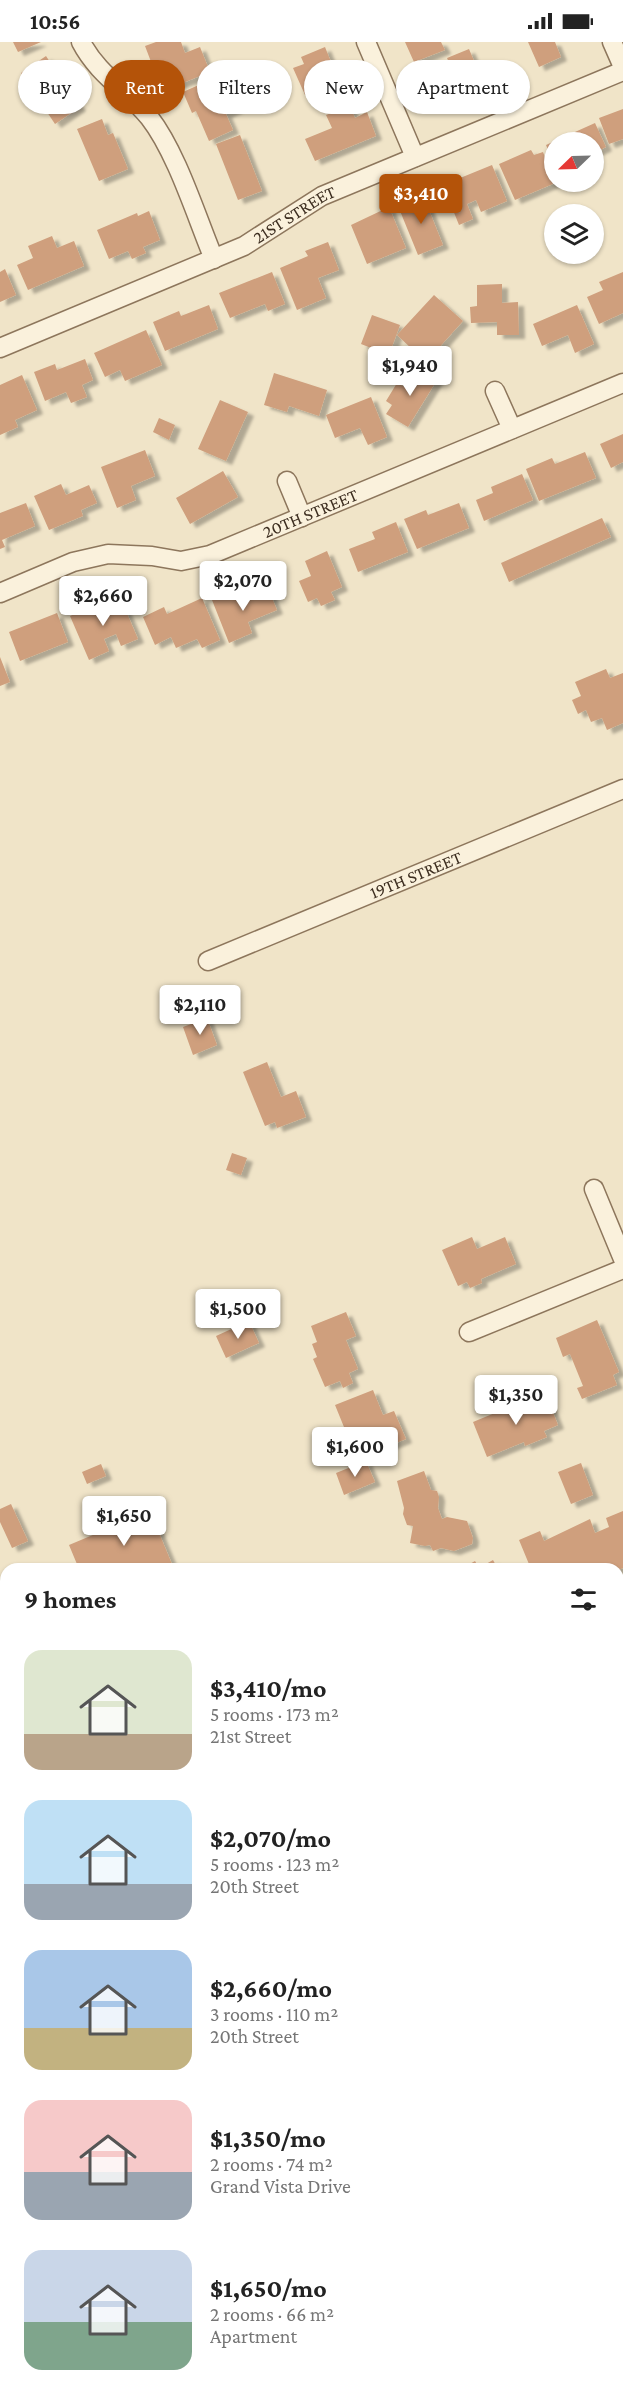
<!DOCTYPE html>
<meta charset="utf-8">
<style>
:root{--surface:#fff;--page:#f2f2f2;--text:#222;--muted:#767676;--accent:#b45309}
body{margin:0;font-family:"Crimson Pro",serif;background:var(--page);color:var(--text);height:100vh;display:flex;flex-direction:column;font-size:22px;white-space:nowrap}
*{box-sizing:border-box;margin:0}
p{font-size:20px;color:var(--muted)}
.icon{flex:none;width:33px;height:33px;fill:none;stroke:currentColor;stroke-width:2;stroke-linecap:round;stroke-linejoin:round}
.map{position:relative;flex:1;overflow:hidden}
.sheet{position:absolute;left:0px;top:1521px;width:624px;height:834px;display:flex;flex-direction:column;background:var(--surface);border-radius:18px 18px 0 0;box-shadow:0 2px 4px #0004}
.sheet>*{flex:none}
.top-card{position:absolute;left:18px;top:18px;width:588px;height:54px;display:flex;gap:12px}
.needle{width:39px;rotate:247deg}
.tools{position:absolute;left:544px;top:90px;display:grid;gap:12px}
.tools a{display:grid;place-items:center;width:60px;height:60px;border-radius:50%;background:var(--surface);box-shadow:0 2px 4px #0004;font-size:30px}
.price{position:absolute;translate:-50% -51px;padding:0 14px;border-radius:6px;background:#fff;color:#222;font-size:20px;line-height:39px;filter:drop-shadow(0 2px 3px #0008)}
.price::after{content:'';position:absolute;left:50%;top:36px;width:18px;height:14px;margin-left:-9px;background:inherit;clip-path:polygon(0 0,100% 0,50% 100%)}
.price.current{background:var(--accent);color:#fff}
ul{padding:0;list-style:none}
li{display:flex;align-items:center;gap:18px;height:150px;padding:0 24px}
li span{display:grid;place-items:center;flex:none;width:168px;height:120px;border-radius:18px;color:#555}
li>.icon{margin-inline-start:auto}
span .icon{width:72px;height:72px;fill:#fffc;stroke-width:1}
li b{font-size:26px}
h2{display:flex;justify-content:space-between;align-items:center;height:72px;padding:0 24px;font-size:26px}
.tag{padding:0 21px;border-radius:27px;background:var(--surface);box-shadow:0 2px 4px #0004;font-size:21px;line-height:54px}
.tag.current{background:var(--accent);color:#fff}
.status{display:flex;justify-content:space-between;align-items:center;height:42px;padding:0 30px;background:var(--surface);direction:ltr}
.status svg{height:16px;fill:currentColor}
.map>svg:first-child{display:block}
.farmland{fill:#e6deb5}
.green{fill:#c9cf9b}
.building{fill:#cf9f7d;filter:url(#shadow)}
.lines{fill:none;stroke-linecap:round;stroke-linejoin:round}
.service-casing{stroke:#8d765c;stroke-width:12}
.minor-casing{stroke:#8d765c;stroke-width:21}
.service{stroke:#faf1dc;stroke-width:9}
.minor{stroke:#faf1dc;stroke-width:18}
.labels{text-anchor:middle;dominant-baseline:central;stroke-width:6;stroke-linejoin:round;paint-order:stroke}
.street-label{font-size:18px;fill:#3d2e20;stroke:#f7eed8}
</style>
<div class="status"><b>10:56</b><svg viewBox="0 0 49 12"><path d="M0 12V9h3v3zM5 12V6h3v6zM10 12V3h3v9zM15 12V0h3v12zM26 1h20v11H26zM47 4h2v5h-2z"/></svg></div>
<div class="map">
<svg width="623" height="2355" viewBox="0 0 623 2355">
<defs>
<filter id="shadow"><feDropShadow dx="6" dy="4" stdDeviation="1.5" flood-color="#0004"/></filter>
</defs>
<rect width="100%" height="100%" fill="#f0e4c8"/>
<path class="farmland" d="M6,1700V2194L0,2187V1703Z
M618,1954L623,1956V2355H147L142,2349H618Z"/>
<path class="green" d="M0,2248L6,2255V2349H85L90,2355H0Z"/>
<path class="building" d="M13,0H41L18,10Z
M156,0H181L185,11L200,5L210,30L170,46L161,22L153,25L145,4Z
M405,0H441L445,8L414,20Z
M528,0H555L561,15L539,25Z
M325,5L345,55L322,65L315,49L305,53L293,26L304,22L301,15Z
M469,7L485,45L434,65L424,42L453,30L447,16Z
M46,14L80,65L55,82L21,31Z
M212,37L220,56L229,51L237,67L226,72L233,88L209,99L196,69L192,71L183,50Z
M350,64L355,76L367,70L376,94L315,119L305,97L332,86L326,73Z
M623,67V97L609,102L599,76Z
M102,77L108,93L113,91L128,127L99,139L77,87Z
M595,81L606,105L594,111V100H555V124L546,103Z
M240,93L262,149L238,158L216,102Z
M531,108L534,113L543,110L555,141L515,158L499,122Z
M492,123L507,159L481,170L476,158L467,162L473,177L459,183L443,143Z
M423,153L443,203L418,213L398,164Z
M389,165L406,206L367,222L351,183Z
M149,169L160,198L143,205L146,211L132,217L128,209L109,217L97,188L137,171L138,174Z
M52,194L57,206L74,199L84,224L28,248L17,223L33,216L28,204Z
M328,200L339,228L318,236L326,256L297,268L280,226L308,214L305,209Z
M5,227L16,253L0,260V230Z
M272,230L285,262L268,269L265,262L230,276L219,251Z
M623,230V271L599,282L587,255L603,248L599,240Z
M502,242V261L518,260L519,293H497V280L471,281L470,265L477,264V243Z
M434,253L463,279L426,320L397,293Z
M209,263L218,287L165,309L153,280L179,269L181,274Z
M577,263L594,302L575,311L568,293L542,304L533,282Z
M372,273L400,283L389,313L361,302Z
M146,288L162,323L125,339L120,328L105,335L94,311Z
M85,317L93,338L82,343L87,355L71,361L66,350L45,359L34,330L55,322L57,328Z
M415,325L437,338L408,385L386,372L392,363L386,359L397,341L403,344Z
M274,331L327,348L319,374L289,364L287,370L264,363Z
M22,333L37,368L15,378L18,385L0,393V343Z
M371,355L387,395L368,403L360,386L335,396L326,373Z
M220,358L248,370L226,419L198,407Z
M159,376L175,383L169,398L153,390Z
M623,392V420L611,426L600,402Z
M145,408L155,434L131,444L136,458L117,466L101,425Z
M585,410L596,436L539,459L526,427L552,416L555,422Z
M223,429L238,455L190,482L176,456Z
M522,432L533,458L484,479L476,458L493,451L491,445Z
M61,442L66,453L89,443L97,461L81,468L83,474L49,488L34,454Z
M26,461L35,484L2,498L5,505L0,507V471Z
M459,461L469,486L417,507L404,477L426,468L428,473Z
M602,476L611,495L509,540L501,521Z
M396,480L408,510L358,530L349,507L375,497L372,490Z
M327,509L342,545L331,550L335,558L321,564L317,556L308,560L299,539L311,534L305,519Z
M267,544L277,568L248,580L252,591L229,601L212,558L233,550L236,557Z
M120,555L138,597L121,604L116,592L104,597L109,609L89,618L70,574L84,568L85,571Z
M202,556L220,598L202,606L197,597L176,606L171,595L155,603L143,575L164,565L167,572Z
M57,571L68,600L20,619L9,590Z
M0,615L10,640L0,644Z
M606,627L610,636L623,631V681L607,688L602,676L591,680L586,668L578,672L572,658L581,654L575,640Z
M207,976L217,1003L193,1013L183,985Z
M267,1020L281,1055L296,1049L306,1075L277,1086L275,1080L265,1084L243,1030Z
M232,1111L247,1116L241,1133L226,1128Z
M472,1195L477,1207L505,1195L516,1222L481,1237L482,1241L470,1246L467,1240L458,1244L442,1208Z
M346,1270L356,1294L346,1298L358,1327L349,1331L353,1341L343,1346L340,1339L325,1345L313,1317L317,1315L312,1302L317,1300L311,1284Z
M597,1278L619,1330L613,1333L617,1343L582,1357L577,1346L583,1344L570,1312L563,1315L556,1296Z
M249,1279L259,1301L226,1316L216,1294Z
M373,1348L383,1373L394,1369L406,1397L357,1417L335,1363Z
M536,1354L538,1359L547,1355L558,1383L544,1389L547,1395L525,1404L524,1400L487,1415L473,1380Z
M366,1419L375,1440L344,1453L336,1431Z
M581,1421L593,1453L571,1462L558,1430Z
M101,1422L106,1434L87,1442L82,1430Z
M424,1429L431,1448L437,1449L439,1455L438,1466L442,1477L447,1475L467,1479L473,1496L472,1502L454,1509L441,1506L433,1509L430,1503L425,1504L410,1501L413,1484L407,1483L403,1472L404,1466L397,1439Z
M11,1462L28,1499L12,1506L0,1480V1467Z
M150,1469L174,1527H79L69,1503Z
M623,1469V1526L618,1528L531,1527L519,1498L540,1489L544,1499L590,1477L595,1491L609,1485L606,1476Z
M493,1518L498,1527H461L475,1519L479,1526Z
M623,1827V1876L618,1878V1829Z"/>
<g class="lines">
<defs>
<path id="service" d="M0,2230L6,2238
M96,2349L101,2355"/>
<g id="minor">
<path d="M81,0C98,33 127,48 149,75C177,111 196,174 214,217"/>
<path d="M366,0L415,115"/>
<path d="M612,0L623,25"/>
<path id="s1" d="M0,306L244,204L322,154L623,29"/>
<path d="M495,349L512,387"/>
<path d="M287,439L302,475"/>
<path id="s2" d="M0,551L73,520L108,512L152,514L181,519L210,513L623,341"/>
<path id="s3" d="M208,919L623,747"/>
<path d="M594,1147L623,1217"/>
<path d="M469,1290L623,1227"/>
<path d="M618,1566L623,1565"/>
<path d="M618,1716L623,1724"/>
</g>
</defs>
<use href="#service" class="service-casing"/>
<use href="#minor" class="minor-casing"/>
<use href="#service" class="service"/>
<use href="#minor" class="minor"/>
</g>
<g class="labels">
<g class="street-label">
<text stroke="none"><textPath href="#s1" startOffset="324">21ST STREET</textPath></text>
<text stroke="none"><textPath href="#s2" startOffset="327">20TH STREET</textPath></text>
<text stroke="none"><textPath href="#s3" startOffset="225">19TH STREET</textPath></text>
</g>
</g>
</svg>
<div class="tools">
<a><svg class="needle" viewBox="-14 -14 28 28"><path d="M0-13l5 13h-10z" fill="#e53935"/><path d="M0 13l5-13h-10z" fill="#767676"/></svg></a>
<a><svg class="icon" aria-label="layers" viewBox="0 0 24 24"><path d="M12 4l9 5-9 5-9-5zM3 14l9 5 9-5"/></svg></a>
</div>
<b class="price current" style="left:421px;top:183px">$3,410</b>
<b class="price" style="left:410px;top:355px">$1,940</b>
<b class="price" style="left:243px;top:570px">$2,070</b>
<b class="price" style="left:103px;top:585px">$2,660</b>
<b class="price" style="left:200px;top:994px">$2,110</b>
<b class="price" style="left:238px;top:1298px">$1,500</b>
<b class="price" style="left:516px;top:1384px">$1,350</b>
<b class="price" style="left:355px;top:1436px">$1,600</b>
<b class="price" style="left:124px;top:1505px">$1,650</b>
<div class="top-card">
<a class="tag">Buy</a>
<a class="tag current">Rent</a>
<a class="tag">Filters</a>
<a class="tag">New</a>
<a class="tag">Apartment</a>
</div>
<section class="sheet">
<h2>9 homes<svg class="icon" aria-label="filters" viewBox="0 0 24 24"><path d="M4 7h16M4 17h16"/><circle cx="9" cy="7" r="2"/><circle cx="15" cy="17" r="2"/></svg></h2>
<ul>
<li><span style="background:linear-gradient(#dfe7d0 70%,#b9a48a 0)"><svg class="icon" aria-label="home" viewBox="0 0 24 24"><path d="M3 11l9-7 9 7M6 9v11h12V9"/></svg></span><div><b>$3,410/mo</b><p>5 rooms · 173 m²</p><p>21st Street</p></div></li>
<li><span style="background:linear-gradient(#bfe0f5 70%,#9aa5b1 0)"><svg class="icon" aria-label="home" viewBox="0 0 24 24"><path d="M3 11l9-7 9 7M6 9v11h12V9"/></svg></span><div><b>$2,070/mo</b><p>5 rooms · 123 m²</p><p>20th Street</p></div></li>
<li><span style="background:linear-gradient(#a9c7e8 65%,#c2b280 0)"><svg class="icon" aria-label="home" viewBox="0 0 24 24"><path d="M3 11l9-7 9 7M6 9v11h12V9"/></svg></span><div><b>$2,660/mo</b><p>3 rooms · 110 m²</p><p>20th Street</p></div></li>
<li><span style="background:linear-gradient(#f6c9c9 60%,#9aa5b1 0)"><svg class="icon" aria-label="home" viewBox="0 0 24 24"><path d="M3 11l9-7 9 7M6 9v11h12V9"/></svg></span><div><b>$1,350/mo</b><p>2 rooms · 74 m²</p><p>Grand Vista Drive</p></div></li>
<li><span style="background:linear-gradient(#c9d6e8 60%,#7fa58c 0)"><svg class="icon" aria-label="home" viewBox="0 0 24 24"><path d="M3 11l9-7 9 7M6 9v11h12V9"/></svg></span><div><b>$1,650/mo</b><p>2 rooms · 66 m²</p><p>Apartment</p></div></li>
</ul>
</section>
</div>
